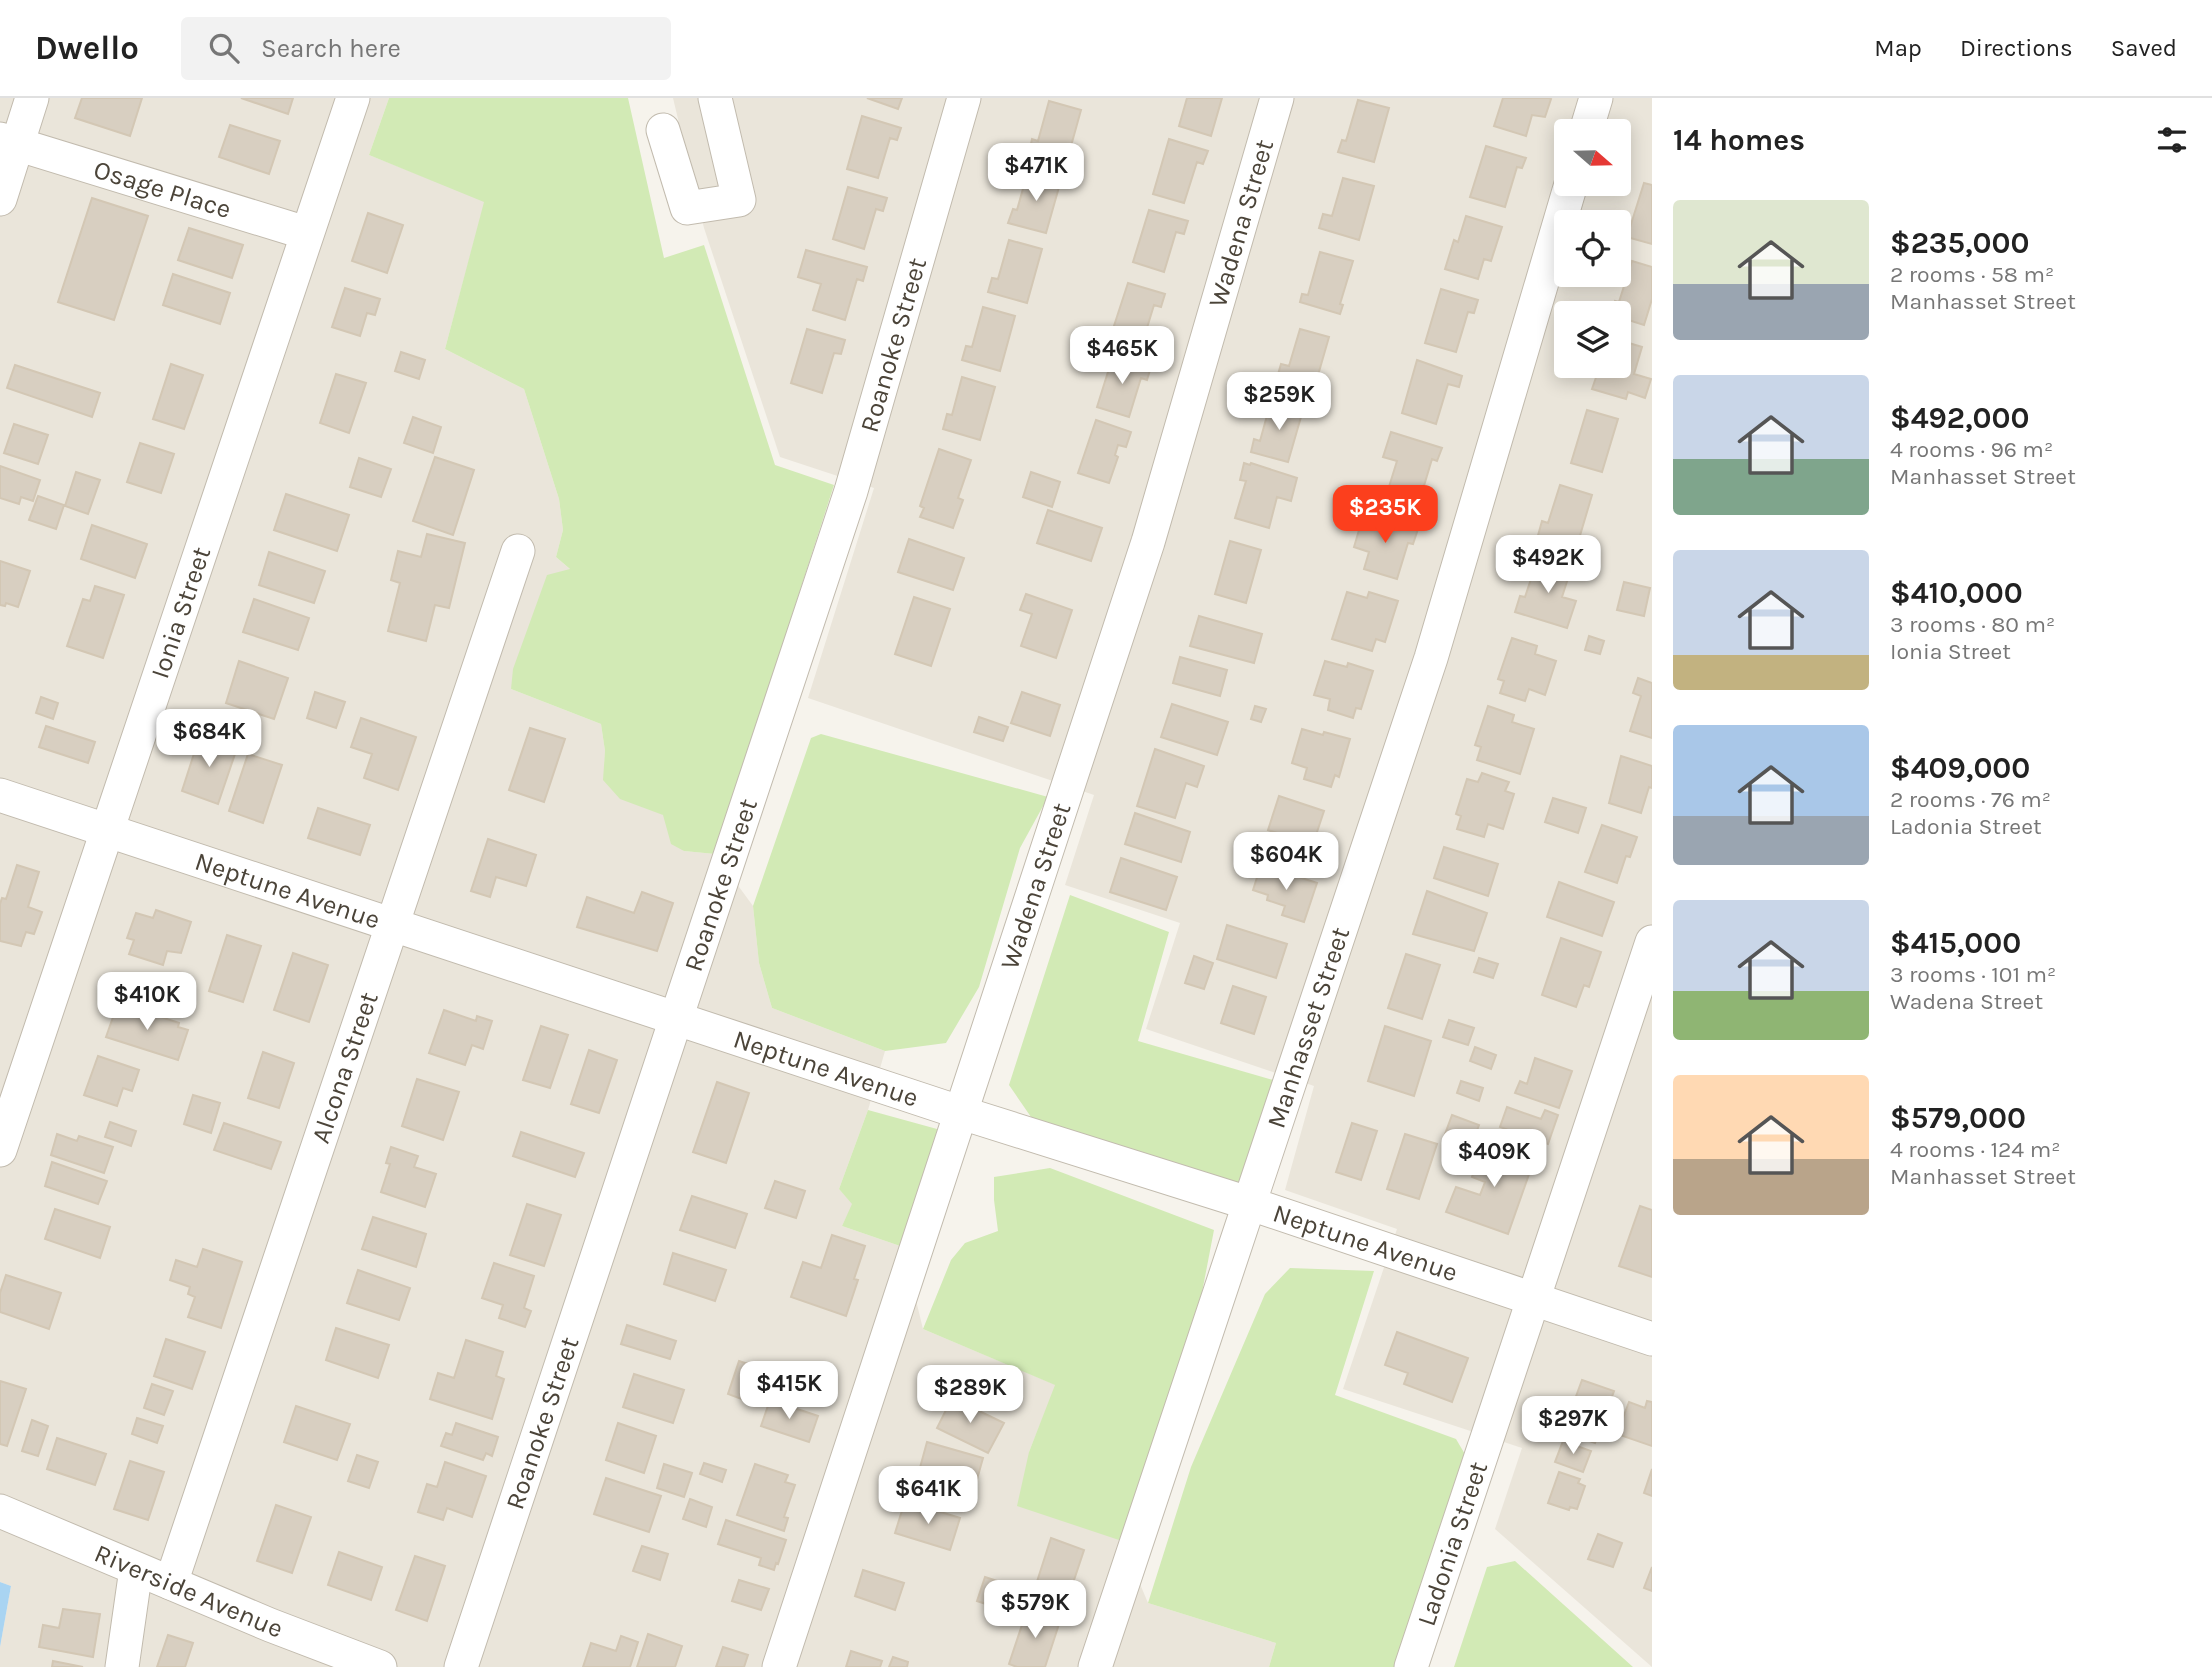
<!DOCTYPE html>
<meta charset="utf-8">
<style>
:root{--surface:#fff;--page:#f2f2f2;--text:#222;--muted:#767676;--line:#e0e0e0;--accent:#fc3f1d}
body{margin:0;font-family:Karla,sans-serif;background:var(--page);color:var(--text);height:100vh;display:flex;flex-direction:column;font-size:26px;white-space:nowrap}
*{box-sizing:border-box;margin:0}
p{font-size:23px;color:var(--muted)}
.icon{flex:none;width:38px;height:38px;fill:none;stroke:currentColor;stroke-width:2;stroke-linecap:round;stroke-linejoin:round}
.map{position:relative;flex:1;overflow:hidden}
.panel{display:flex;flex-direction:column;background:var(--surface);width:560px}
.panel>*{flex:none}
.needle{width:46px;rotate:110deg}
.controls{position:absolute;left:1554px;top:21px;display:grid;gap:14px}
.controls a{display:grid;place-items:center;width:77px;height:77px;border-radius:7px;background:var(--surface);box-shadow:0 4px 18px #0003;font-size:35px}
.price{position:absolute;translate:-50% -60px;padding:0 16px;border-radius:14px;background:#fff;color:#222;font-size:23px;line-height:46px;filter:drop-shadow(0 2px 4px #0008)}
.price::after{content:'';position:absolute;left:50%;top:42px;width:21px;height:16px;margin-left:-10px;background:inherit;clip-path:polygon(0 0,100% 0,50% 100%)}
.price.current{background:var(--accent);color:#fff}
ul{padding:0;list-style:none}
li{display:flex;align-items:center;gap:21px;height:175px;padding:0 21px}
li span{display:grid;place-items:center;flex:none;width:196px;height:140px;border-radius:7px;color:#555}
li>.icon{margin-inline-start:auto}
span .icon{width:84px;height:84px;fill:#fffc;stroke-width:1}
li b{font-size:30px}
h2{display:flex;justify-content:space-between;align-items:center;height:84px;padding:0 21px;font-size:30px}
header{display:flex;align-items:center;gap:42px;box-sizing:border-box;height:98px;padding:0 35px;background:var(--surface);border-bottom:2px solid var(--line)}
header strong{font-size:33px}
nav{display:flex;gap:38px;margin-inline-start:auto;font-size:24px}
.search{width:490px;height:63px;background:var(--page);display:flex;align-items:center;gap:18px;box-sizing:border-box;padding:0 24px;border-radius:7px;color:var(--muted);font-size:26px}
main{display:flex;flex:1;min-height:0}
.map>svg:first-child{display:block}
.residential{fill:#eae5da;fill-rule:evenodd}
.green{fill:#d2eab5}
.water{fill:#a9d4f2}
.building{fill:#d8cfc1;stroke:#d3c7b4;stroke-width:2}
.lines{fill:none;stroke-linecap:round;stroke-linejoin:round}
.minor-casing{stroke:#c2bbae;stroke-width:35}
.minor{stroke:#fff;stroke-width:33}
.labels{text-anchor:middle;dominant-baseline:central;stroke-width:5;stroke-linejoin:round;paint-order:stroke}
.street-label{font-size:26px;fill:#4b4439;stroke:#fff}
</style>
<header>
<strong>Dwello</strong>
<div class="search"><svg class="icon" aria-label="search" viewBox="0 0 24 24"><circle cx="10" cy="10" r="6"/><path d="M15 15l6 6"/></svg>Search here</div>
<nav><a>Map</a><a>Directions</a><a>Saved</a></nav>
</header>
<main>
<div class="map">
<svg width="1652" height="1569" viewBox="0 0 1652 1569">
<rect width="100%" height="100%" fill="#f6f3ec"/>
<path class="residential" d="M0,0H389L369,57L485,103L445,251L524,291L559,401L563,432L556,459L571,472L511,591L601,626L605,653L604,682L644,708L664,717L684,753L715,756L753,808L759,865L772,910L885,953L868,1012L839,1091L853,1106L842,1128L903,1149L923,1231L1056,1287L1029,1354L1122,1443L1148,1505L1276,1545L1269,1569H0V1549L11,1488L0,1484Z
M673,0H1652V1569L1495,1431L1522,1350L1343,1291L1397,1131L1285,1092L1314,988L1146,931L1180,825L1065,787L1094,697L808,600L874,390L780,359L704,130ZM1566,33H1619V86H1566ZM1566,124H1619V177H1566ZM1566,215H1619V268H1566Z"/>
<path class="green" d="M389,0H628L664,160L704,147L775,367L834,387L715,756L684,753L671,746L663,717L620,701L603,682L605,653L601,626L511,591L513,571L547,477L570,471L556,459L563,432L559,401L524,291L445,251L484,104L369,57Z
M821,636L1048,699L1020,750L979,889L946,945L885,953L772,910L759,865L753,808L811,640Z
M1070,797L1169,834L1138,943L1280,984L1249,1070L1235,1088L1174,1072L1031,1019L1009,987Z
M868,1012L937,1031L943,1042L903,1149L842,1128L852,1106L839,1091Z
M1050,1070L1214,1132L1199,1210L1122,1443L1017,1408L1029,1354L1055,1287L923,1231L951,1162L965,1145L998,1133L994,1102V1079Z
M1290,1170L1374,1173L1335,1297L1456,1341L1466,1358L1399,1569H1269L1276,1545L1148,1505L1191,1369L1265,1196Z
M1515,1463L1633,1569H1454L1487,1469Z"/>
<path class="water" d="M0,1484L11,1488L0,1549Z"/>
<path class="building" d="M82,0H142L130,38L75,20Z
M241,0H293L288,16Z
M867,0H902L898,11Z
M1187,0H1222L1211,38L1179,28Z
M1503,0H1549L1551,1L1545,19L1532,17L1526,38L1494,28Z
M1358,2L1389,10L1374,64L1338,54L1342,42L1346,43Z
M1049,3L1081,12L1066,66L1029,55L1032,41L1038,43Z
M862,18L901,30L897,42L890,40L878,80L847,71Z
M230,27L280,43L269,76L219,59Z
M1169,41L1208,53L1203,66L1197,64L1184,105L1153,96Z
M1486,48L1526,60L1522,70L1517,69L1505,109L1470,99Z
M1028,73L1061,82L1046,135L1008,125L1013,111L1017,112Z
M1343,80L1374,88L1359,142L1319,130L1323,116L1332,118Z
M1644,85L1652,87V146L1627,139Z
M848,89L887,100L883,113L876,111L864,151L833,141Z
M92,100L148,118L114,222L58,204Z
M1149,112L1188,123L1184,136L1176,134L1164,174L1133,164Z
M368,115L403,127L387,175L352,163Z
M1466,118L1502,129L1491,163L1484,161L1478,181L1445,171L1454,142L1458,144Z
M189,130L243,147L232,180L178,162Z
M1009,142L1042,151L1027,205L988,194L992,180L998,181Z
M806,152L867,169L863,183L857,181L845,222L813,212L821,186L798,179Z
M1320,154L1353,163L1340,206L1343,207L1340,216L1300,204L1302,196L1308,197Z
M1632,163L1652,169V201L1644,227L1619,219V215H1611L1615,203L1619,204Z
M173,176L230,195L220,226L163,207Z
M1128,185L1165,196L1161,209L1154,207L1142,246L1111,237Z
M345,190L380,201L375,217L367,215L360,238L332,229Z
M1441,191L1478,202L1474,215L1468,214L1456,254L1425,245Z
M983,209L1015,218L1000,273L962,262L966,248L972,249Z
M807,231L845,242L841,256L834,255L822,295L791,285Z
M1300,231L1329,239L1314,291L1277,280L1281,266L1289,268Z
M1619,242L1642,249L1634,276L1651,281L1645,300L1628,294L1626,301L1592,291L1600,268H1619Z
M401,254L425,262L419,281L395,273Z
M1113,258L1151,269L1147,282L1141,280L1129,319L1097,309Z
M1417,262L1462,278L1459,289L1448,286L1436,326L1402,315Z
M171,266L203,277L184,331L153,321Z
M15,267L100,295L92,319L7,290Z
M336,276L366,285L349,335L320,325Z
M962,279L995,289L980,342L943,331L947,316L952,317Z
M1271,303L1303,312L1288,364L1251,354L1254,341L1260,343Z
M1587,312L1618,321L1602,374L1571,365Z
M413,319L441,329L433,355L404,345Z
M1096,322L1131,334L1126,349L1118,347L1115,357L1118,359L1109,385L1078,375Z
M14,326L48,337L38,366L4,355Z
M1391,334L1442,350L1437,363L1432,361L1420,401L1388,392L1397,363L1383,359Z
M140,345L174,356L161,395L127,384Z
M939,351L971,362L958,400L963,402L953,430L920,419L924,410L920,408Z
M435,359L474,372L453,437L413,423Z
M359,360L391,371L381,399L350,389Z
M1244,365L1250,367L1251,365L1297,380L1291,403L1277,399L1269,430L1235,420L1246,383L1240,382Z
M0,368L40,382L33,403L21,399L19,406L0,400Z
M76,374L100,382L88,416L65,408Z
M1031,374L1060,384L1052,409L1023,399Z
M1560,387L1592,397L1576,451L1537,441L1542,423L1548,425Z
M286,396L349,417L337,453L274,432Z
M38,398L64,407L56,431L29,422Z
M1048,412L1102,430L1091,463L1037,445Z
M1380,419L1418,431L1413,446L1408,445L1397,481L1364,471L1369,454L1354,449L1362,422L1378,426Z
M92,427L147,446L135,480L81,461Z
M427,436L465,445L449,510L435,507L426,543L388,533L400,485L391,482L398,453L421,459Z
M909,441L964,460L953,492L898,474Z
M1230,443L1261,452L1246,505L1215,496Z
M269,454L325,473L314,505L259,487Z
M1538,460L1571,471L1562,499L1576,503L1567,530L1515,514L1520,498L1525,499Z
M0,463L30,473L18,509L6,505L5,508L0,507Z
M1624,484L1650,490L1644,518L1617,512Z
M95,488L124,497L103,560L67,548L83,501L90,503Z
M1347,494L1367,500L1369,494L1398,503L1385,544L1376,541L1372,553L1332,541Z
M1026,496L1072,512L1056,560L1021,548L1032,516L1020,512Z
M914,499L950,511L931,568L895,556Z
M254,501L309,520L298,552L243,534Z
M1199,518L1262,536L1254,565L1190,548Z
M1589,538L1604,543L1600,556L1585,552Z
M1512,540L1537,548L1535,556L1556,563L1545,597L1529,591L1525,603L1500,595L1504,583L1498,581Z
M1180,559L1227,572L1220,598L1173,585Z
M239,563L288,580L274,621L226,605Z
M1325,563L1347,569L1348,565L1373,573L1361,611L1356,610L1353,620L1328,612L1330,601L1314,597Z
M1638,580L1652,585V640L1630,633L1641,598L1633,595Z
M315,594L345,604L336,630L307,620Z
M1022,594L1060,607L1050,638L1011,625Z
M41,599L58,605L53,621L36,615Z
M1172,606L1228,624L1217,657L1161,639Z
M1255,608L1266,611L1261,624L1251,621Z
M1488,608L1514,617L1512,624L1534,631L1520,676L1477,662L1481,649L1475,647Z
M979,619L1008,629L1003,643L974,634Z
M361,620L416,639L398,692L364,680L372,656L351,649Z
M46,628L95,644L88,665L39,649Z
M530,630L565,641L544,704L509,692Z
M1302,631L1323,637L1324,634L1350,641L1339,679L1335,677L1331,689L1304,681L1307,670L1292,665Z
M200,637L237,650L218,706L182,693Z
M1155,651L1204,668L1197,689L1186,685L1175,720L1137,708Z
M248,656L282,667L263,725L229,713Z
M1621,658L1652,668V690L1649,689L1641,715L1609,705Z
M1482,675L1509,684L1505,693L1514,696L1503,731L1488,726L1484,739L1457,731L1461,718L1456,716L1467,681L1478,684Z
M1279,698L1324,713L1314,743L1321,746L1316,761L1285,751L1289,739L1268,732Z
M1553,700L1586,710L1578,735L1545,724Z
M318,710L370,727L360,757L308,740Z
M1135,715L1190,734L1181,764L1125,746Z
M1602,727L1637,739L1630,759L1626,758L1617,785L1585,774Z
M488,741L536,757L526,788L496,779L490,799L471,793Z
M1444,749L1498,766L1488,798L1434,780Z
M1121,760L1177,779L1166,812L1110,794Z
M17,767L39,774L28,809L42,814L34,836L26,834L21,848L0,843V806L2,800L6,801Z
M1261,767L1317,785L1304,824L1282,817L1285,808L1267,802L1268,797L1253,792Z
M1559,784L1614,804L1602,838L1547,819Z
M1427,793L1487,815L1474,853L1413,836Z
M642,794L673,805L657,853L577,829L587,799L634,815Z
M156,812L191,824L181,855L167,853L163,867L129,856L134,842L127,840L136,815L153,820Z
M1227,827L1287,846L1276,880L1217,861Z
M227,837L261,848L243,904L209,893Z
M1561,840L1601,854L1589,889L1584,887L1576,909L1542,897Z
M293,855L328,867L309,924L274,912Z
M1406,856L1440,867L1422,921L1388,910Z
M1194,858L1213,865L1204,891L1185,885Z
M1479,860L1498,866L1493,880L1474,874Z
M133,882L168,894L163,908L128,896Z
M1233,888L1266,899L1254,936L1221,925Z
M118,905L179,925L178,929L188,932L178,962L106,939Z
M444,912L476,923L477,918L492,923L483,951L472,947L465,967L429,955Z
M1449,922L1474,930L1468,947L1443,939Z
M541,928L568,937L550,990L523,982Z
M1385,928L1431,943L1414,998L1368,983Z
M1475,949L1496,957L1491,971L1470,963Z
M589,952L617,962L599,1015L571,1006Z
M263,954L294,965L279,1010L248,1000Z
M98,958L139,972L132,993L123,990L117,1008L84,997Z
M1535,960L1572,973L1559,1010L1515,995L1520,983L1527,986Z
M417,981L459,994L443,1042L402,1028Z
M1461,983L1483,990L1479,1003L1457,995Z
M717,984L749,995L726,1065L693,1054Z
M193,997L220,1005L211,1035L184,1026Z
M1507,1009L1541,1021L1545,1012L1558,1017L1548,1046L1500,1029Z
M1452,1017L1479,1027L1471,1048L1444,1039Z
M110,1024L136,1033L131,1048L105,1039Z
M224,1025L281,1044L271,1071L214,1052Z
M1352,1025L1377,1033L1361,1082L1336,1074Z
M521,1034L584,1055L575,1079L513,1058Z
M57,1036L77,1043L79,1038L113,1049L104,1075L51,1057Z
M1405,1036L1437,1046L1419,1101L1387,1091Z
M1484,1045L1534,1062L1508,1136L1446,1114L1456,1089L1480,1097L1485,1084L1472,1079Z
M391,1049L418,1058L414,1069L436,1076L425,1109L381,1094L390,1066L386,1065Z
M52,1064L107,1083L98,1106L45,1088Z
M775,1083L805,1093L796,1120L765,1110Z
M692,1098L747,1116L735,1150L680,1132Z
M527,1106L561,1117L544,1168L510,1157Z
M1640,1108L1652,1112V1179L1619,1168Z
M55,1111L110,1129L100,1160L45,1141Z
M373,1119L426,1136L416,1169L362,1151Z
M832,1137L865,1148L854,1181L858,1182L846,1218L791,1199L803,1164L821,1170Z
M203,1151L242,1164L221,1230L188,1219L195,1199L188,1196L190,1189L170,1182L176,1162L197,1169Z
M673,1155L726,1172L715,1203L664,1186Z
M494,1165L534,1178L524,1210L531,1213L525,1229L499,1220L503,1207L482,1200Z
M358,1172L410,1190L399,1222L347,1205Z
M6,1177L61,1195L49,1231L0,1214V1195Z
M627,1227L676,1243L670,1261L621,1246Z
M336,1230L389,1247L378,1280L326,1262Z
M1397,1234L1468,1260L1452,1304L1404,1286L1408,1275L1385,1267Z
M166,1241L205,1254L192,1291L154,1278Z
M466,1242L503,1254L496,1278L504,1281L492,1321L430,1301L438,1275L454,1280Z
M739,1263L763,1271L752,1305L728,1296Z
M634,1276L684,1292L673,1325L623,1309Z
M1582,1282L1614,1293L1595,1345L1563,1334Z
M0,1283L26,1291L7,1348L0,1346Z
M152,1286L173,1293L164,1317L144,1310Z
M952,1300L1004,1325L988,1355L937,1330Z
M770,1302L818,1318L809,1344L761,1328Z
M1647,1303L1652,1304V1348L1617,1336L1629,1304L1645,1310Z
M296,1308L350,1326L337,1362L284,1344Z
M137,1320L163,1328L157,1345L132,1336Z
M32,1322L48,1328L38,1358L22,1353Z
M456,1325L498,1339L492,1358L486,1355L483,1362L441,1348L446,1335L452,1337Z
M618,1325L656,1338L644,1375L606,1362Z
M57,1340L106,1356L95,1387L47,1371Z
M1563,1343L1591,1353L1583,1374L1555,1364Z
M927,1344L983,1360L974,1392L918,1377Z
M357,1357L378,1364L369,1390L348,1383Z
M130,1363L164,1374L148,1422L114,1411Z
M445,1364L486,1378L472,1419L447,1410L443,1422L418,1414L427,1386L437,1389Z
M704,1365L726,1372L722,1384L700,1376Z
M664,1366L692,1375L684,1399L657,1390Z
M755,1366L788,1377L785,1384L795,1387L784,1419L788,1420L784,1433L737,1417Z
M1652,1371V1398L1644,1395Z
M1559,1374L1580,1381L1578,1385L1585,1388L1577,1411L1570,1409L1569,1412L1548,1405Z
M606,1380L661,1398L649,1434L594,1416Z
M690,1401L712,1409L706,1429L683,1421Z
M905,1403L960,1420L950,1452L895,1435Z
M276,1407L311,1419L292,1475L257,1463Z
M726,1422L786,1442L778,1466L776,1465L774,1472L759,1467L761,1460L718,1446Z
M1598,1436L1622,1445L1613,1469L1588,1461Z
M1051,1440L1084,1452L1066,1506L1033,1496Z
M642,1448L668,1456L660,1482L633,1473Z
M339,1454L382,1469L371,1502L328,1487Z
M415,1458L445,1468L427,1523L396,1512Z
M1652,1469V1493L1644,1490Z
M863,1472L904,1485L895,1512L855,1498Z
M985,1479L1012,1488L1004,1512L977,1503Z
M739,1482L769,1491L761,1512L732,1503Z
M1028,1509L1061,1520L1045,1569H1017L1009,1566Z
M63,1511L100,1516L93,1559L39,1549L43,1527L59,1530Z
M648,1536L682,1548L675,1569H637Z
M168,1537L193,1545L185,1569H157Z
M621,1538L638,1544L630,1569H583L591,1545L616,1553Z
M723,1549L748,1557L744,1569H716Z
M851,1553L882,1563L880,1569H846Z
M893,1559L908,1564L907,1569H889Z
M53,1563L83,1569H52Z"/>
<g class="lines">
<defs>
<g id="minor">
<path d="M663,32L687,110L739,102L715,0"/>
<path d="M1586,33L1596,0"/>
<path id="s1" d="M0,41L306,135"/>
<path d="M0,101L32,0"/>
<path id="s2" d="M0,697L962,1015L1251,1106L1652,1241"/>
<path id="s3" d="M0,1052L353,0"/>
<path id="s4" d="M0,1413L270,1527L380,1569"/>
<path id="s5" d="M171,1485L518,453"/>
<path d="M122,1569L136,1471"/>
<path id="s6" d="M461,1569L851,393L964,0"/>
<path id="s7" d="M779,1569L1148,444L1277,0"/>
<path id="s8" d="M1095,1569L1431,560L1571,86"/>
<path id="s9" d="M1411,1569L1652,844"/>
</g>
</defs>
<use href="#minor" class="minor-casing"/>
<use href="#minor" class="minor"/>
</g>
<g class="labels">
<g class="street-label">
<text stroke="none"><textPath href="#s1" startOffset="170">Osage Place</textPath></text>
<text stroke="none"><textPath href="#s7" startOffset="1516">Wadena Street</textPath></text>
<text stroke="none"><textPath href="#s6" startOffset="1391">Roanoke Street</textPath></text>
<text stroke="none"><textPath href="#s3" startOffset="567">Ionia Street</textPath></text>
<text stroke="none"><textPath href="#s6" startOffset="824">Roanoke Street</textPath></text>
<text stroke="none"><textPath href="#s7" startOffset="822">Wadena Street</textPath></text>
<text stroke="none"><textPath href="#s2" startOffset="303">Neptune Avenue</textPath></text>
<text stroke="none"><textPath href="#s8" startOffset="674">Manhasset Street</textPath></text>
<text stroke="none"><textPath href="#s5" startOffset="544">Alcona Street</textPath></text>
<text stroke="none"><textPath href="#s2" startOffset="870">Neptune Avenue</textPath></text>
<text stroke="none"><textPath href="#s2" startOffset="1437">Neptune Avenue</textPath></text>
<text stroke="none"><textPath href="#s6" startOffset="257">Roanoke Street</textPath></text>
<text stroke="none"><textPath href="#s9" startOffset="130">Ladonia Street</textPath></text>
<text stroke="none"><textPath href="#s4" startOffset="205">Riverside Avenue</textPath></text>
</g>
</g>
</svg>
<div class="controls">
<a><svg class="needle" viewBox="-14 -14 28 28"><path d="M0-13l5 13h-10z" fill="#e53935"/><path d="M0 13l5-13h-10z" fill="#767676"/></svg></a>
<a><svg class="icon" aria-label="locate" viewBox="0 0 24 24"><circle cx="12" cy="12" r="6"/><path d="M12 2v4M12 18v4M2 12h4M18 12h4"/></svg></a>
<a><svg class="icon" aria-label="layers" viewBox="0 0 24 24"><path d="M12 4l9 5-9 5-9-5zM3 14l9 5 9-5"/></svg></a>
</div>
<b class="price" style="left:1036px;top:105px">$471K</b>
<b class="price" style="left:1122px;top:288px">$465K</b>
<b class="price" style="left:1279px;top:334px">$259K</b>
<b class="price current" style="left:1385px;top:447px">$235K</b>
<b class="price" style="left:1548px;top:497px">$492K</b>
<b class="price" style="left:209px;top:671px">$684K</b>
<b class="price" style="left:1286px;top:794px">$604K</b>
<b class="price" style="left:147px;top:934px">$410K</b>
<b class="price" style="left:1494px;top:1091px">$409K</b>
<b class="price" style="left:789px;top:1323px">$415K</b>
<b class="price" style="left:970px;top:1327px">$289K</b>
<b class="price" style="left:1573px;top:1358px">$297K</b>
<b class="price" style="left:928px;top:1428px">$641K</b>
<b class="price" style="left:1035px;top:1542px">$579K</b>
</div>
<section class="panel">
<h2>14 homes<svg class="icon" aria-label="filters" viewBox="0 0 24 24"><path d="M4 7h16M4 17h16"/><circle cx="9" cy="7" r="2"/><circle cx="15" cy="17" r="2"/></svg></h2>
<ul>
<li><span style="background:linear-gradient(#dfe7d0 60%,#9aa5b1 0)"><svg class="icon" aria-label="home" viewBox="0 0 24 24"><path d="M3 11l9-7 9 7M6 9v11h12V9"/></svg></span><div><b>$235,000</b><p>2 rooms · 58 m²</p><p>Manhasset Street</p></div></li>
<li><span style="background:linear-gradient(#c9d6e8 60%,#7fa58c 0)"><svg class="icon" aria-label="home" viewBox="0 0 24 24"><path d="M3 11l9-7 9 7M6 9v11h12V9"/></svg></span><div><b>$492,000</b><p>4 rooms · 96 m²</p><p>Manhasset Street</p></div></li>
<li><span style="background:linear-gradient(#c9d6e8 75%,#c2b280 0)"><svg class="icon" aria-label="home" viewBox="0 0 24 24"><path d="M3 11l9-7 9 7M6 9v11h12V9"/></svg></span><div><b>$410,000</b><p>3 rooms · 80 m²</p><p>Ionia Street</p></div></li>
<li><span style="background:linear-gradient(#a9c7e8 65%,#9aa5b1 0)"><svg class="icon" aria-label="home" viewBox="0 0 24 24"><path d="M3 11l9-7 9 7M6 9v11h12V9"/></svg></span><div><b>$409,000</b><p>2 rooms · 76 m²</p><p>Ladonia Street</p></div></li>
<li><span style="background:linear-gradient(#c9d6e8 65%,#8fb573 0)"><svg class="icon" aria-label="home" viewBox="0 0 24 24"><path d="M3 11l9-7 9 7M6 9v11h12V9"/></svg></span><div><b>$415,000</b><p>3 rooms · 101 m²</p><p>Wadena Street</p></div></li>
<li><span style="background:linear-gradient(#ffd9b3 60%,#b9a48a 0)"><svg class="icon" aria-label="home" viewBox="0 0 24 24"><path d="M3 11l9-7 9 7M6 9v11h12V9"/></svg></span><div><b>$579,000</b><p>4 rooms · 124 m²</p><p>Manhasset Street</p></div></li>
</ul>
</section>
</main>
